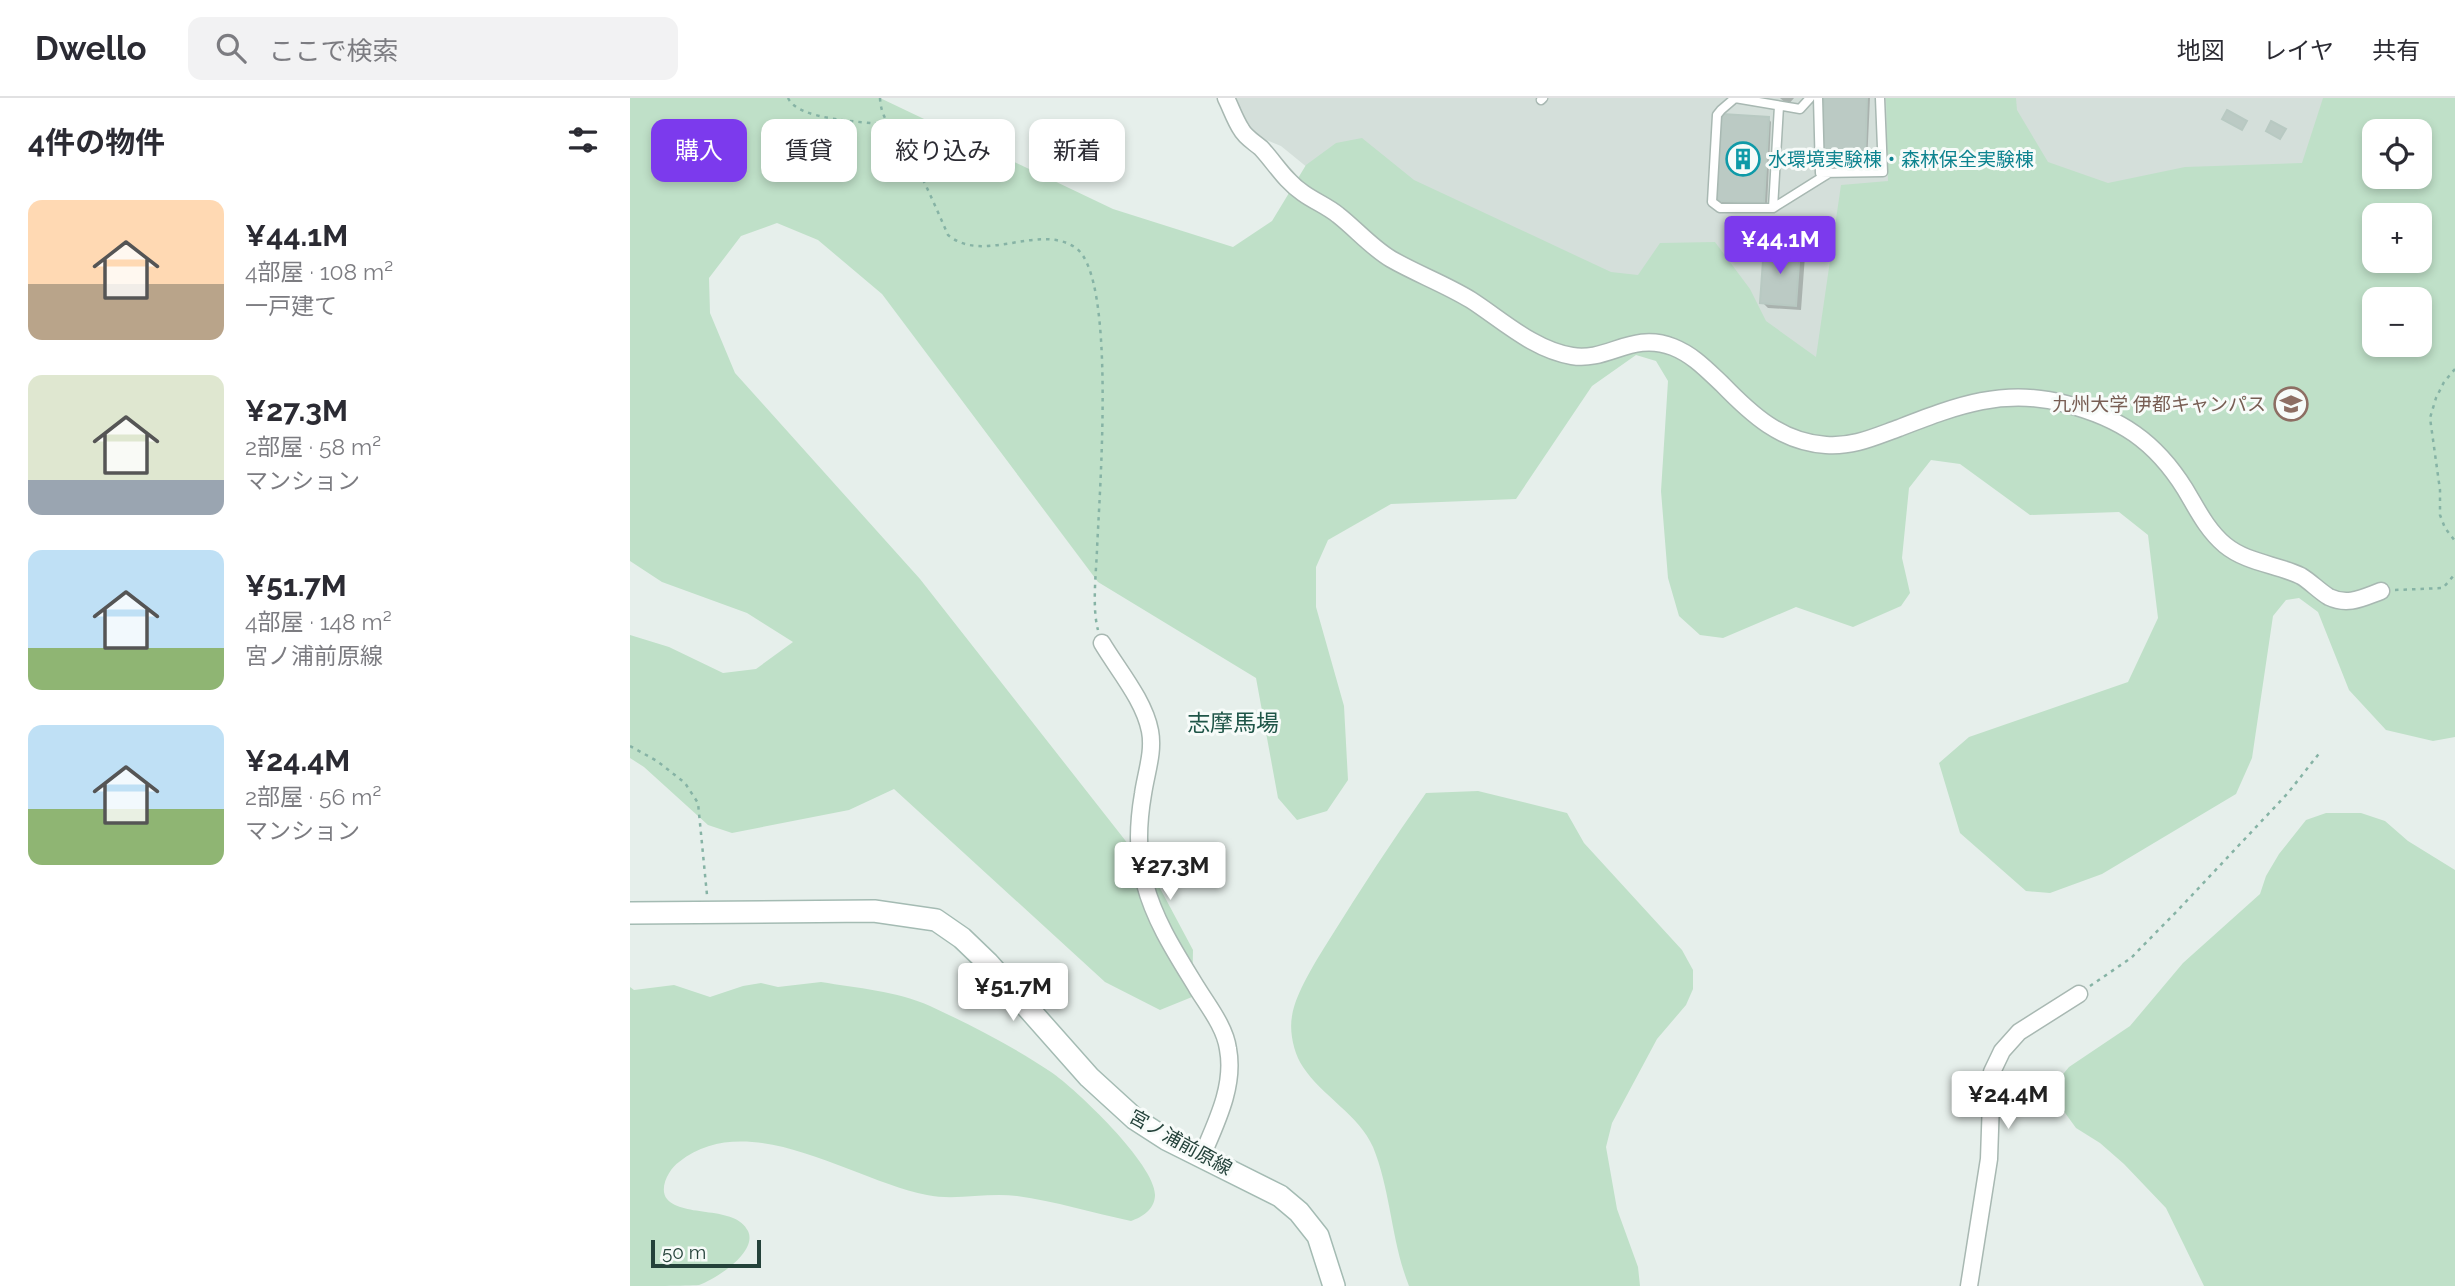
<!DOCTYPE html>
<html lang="ja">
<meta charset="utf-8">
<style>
:root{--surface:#fff;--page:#f2f2f3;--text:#2b2b33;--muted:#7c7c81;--line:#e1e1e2;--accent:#7c3aed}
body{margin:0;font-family:Raleway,"Noto Sans JP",sans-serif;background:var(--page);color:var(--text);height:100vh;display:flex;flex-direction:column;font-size:26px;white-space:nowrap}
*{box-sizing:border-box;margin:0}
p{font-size:23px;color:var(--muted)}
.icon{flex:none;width:38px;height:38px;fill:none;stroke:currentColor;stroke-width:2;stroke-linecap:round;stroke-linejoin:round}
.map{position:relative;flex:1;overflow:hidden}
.sheet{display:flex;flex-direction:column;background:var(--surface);width:630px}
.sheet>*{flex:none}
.top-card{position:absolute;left:21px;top:21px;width:665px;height:63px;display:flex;gap:14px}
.tools{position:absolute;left:1732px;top:21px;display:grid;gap:14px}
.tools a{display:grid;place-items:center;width:70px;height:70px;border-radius:14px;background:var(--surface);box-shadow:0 4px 10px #0003;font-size:35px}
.scale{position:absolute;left:21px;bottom:18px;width:110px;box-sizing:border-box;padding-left:7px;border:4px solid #24423a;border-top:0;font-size:19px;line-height:24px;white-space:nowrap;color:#24423a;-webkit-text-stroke:5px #f7fbf9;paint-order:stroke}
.price{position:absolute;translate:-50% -60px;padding:0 16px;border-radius:7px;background:#fff;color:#222;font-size:23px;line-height:46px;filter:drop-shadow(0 2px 4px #0008)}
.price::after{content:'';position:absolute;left:50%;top:42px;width:21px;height:16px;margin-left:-10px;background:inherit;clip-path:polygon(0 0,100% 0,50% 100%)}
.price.on{background:var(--accent);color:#fff}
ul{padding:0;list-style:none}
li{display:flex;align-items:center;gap:21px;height:175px;padding:0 28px}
li span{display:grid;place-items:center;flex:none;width:196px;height:140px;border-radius:14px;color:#555}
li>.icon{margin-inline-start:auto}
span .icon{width:84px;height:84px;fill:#fffc;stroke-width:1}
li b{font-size:30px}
h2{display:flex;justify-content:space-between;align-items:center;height:84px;padding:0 28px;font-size:30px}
.pill{padding:0 24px;border-radius:14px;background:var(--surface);box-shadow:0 4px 10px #0003;font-size:24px;line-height:63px}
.pill.on{background:var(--accent);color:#fff}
header{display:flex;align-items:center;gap:42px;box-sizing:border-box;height:98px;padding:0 35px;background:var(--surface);border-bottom:2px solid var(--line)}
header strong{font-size:33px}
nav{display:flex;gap:38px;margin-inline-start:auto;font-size:24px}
.search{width:490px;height:63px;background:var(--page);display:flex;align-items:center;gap:18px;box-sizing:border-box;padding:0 24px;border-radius:14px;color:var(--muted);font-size:26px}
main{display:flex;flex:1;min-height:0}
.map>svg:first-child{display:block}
.built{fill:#d4dfda;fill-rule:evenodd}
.green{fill:#bfe0c8;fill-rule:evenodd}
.shadow{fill:#0003}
.building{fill:#bbcac4;stroke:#b8c9c2;stroke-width:2}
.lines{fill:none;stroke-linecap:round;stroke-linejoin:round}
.lane-casing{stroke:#a8b8b2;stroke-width:11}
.street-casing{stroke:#a8b8b2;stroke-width:19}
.secondary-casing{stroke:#a4bbb3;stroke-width:24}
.path{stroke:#86b3a5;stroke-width:2.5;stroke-dasharray:3.5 5;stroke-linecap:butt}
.lane{stroke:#fff;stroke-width:8}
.street{stroke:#fff;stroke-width:16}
.secondary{stroke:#fff;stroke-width:21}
.labels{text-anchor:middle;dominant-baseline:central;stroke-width:6;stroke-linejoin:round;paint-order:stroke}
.culture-label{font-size:19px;fill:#0d838f;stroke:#f7fbf9;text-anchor:start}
.education-label{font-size:19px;fill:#785e54;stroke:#f7fbf9;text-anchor:end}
.street-label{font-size:19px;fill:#24423a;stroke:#f7fbf9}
.quarter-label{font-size:23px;fill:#1f5548;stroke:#f7fbf9}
</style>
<header>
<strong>Dwello</strong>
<div class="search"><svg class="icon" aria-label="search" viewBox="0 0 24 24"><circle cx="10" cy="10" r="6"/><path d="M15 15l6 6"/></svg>ここで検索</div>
<nav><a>地図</a><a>レイヤ</a><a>共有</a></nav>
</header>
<main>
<section class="sheet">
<h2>4件の物件<svg class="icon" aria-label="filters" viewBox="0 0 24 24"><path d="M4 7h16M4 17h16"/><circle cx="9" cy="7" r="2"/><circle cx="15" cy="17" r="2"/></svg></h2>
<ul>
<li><span style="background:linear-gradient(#ffd9b3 60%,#b9a48a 0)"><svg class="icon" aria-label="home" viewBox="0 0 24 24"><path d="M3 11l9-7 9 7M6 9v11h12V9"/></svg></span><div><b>¥44.1M</b><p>4部屋 · 108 m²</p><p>一戸建て</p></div></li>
<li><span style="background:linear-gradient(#dfe7d0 75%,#9aa5b1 0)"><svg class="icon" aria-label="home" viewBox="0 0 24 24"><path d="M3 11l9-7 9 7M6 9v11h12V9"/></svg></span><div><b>¥27.3M</b><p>2部屋 · 58 m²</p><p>マンション</p></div></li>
<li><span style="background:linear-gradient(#bfe0f5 70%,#8fb573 0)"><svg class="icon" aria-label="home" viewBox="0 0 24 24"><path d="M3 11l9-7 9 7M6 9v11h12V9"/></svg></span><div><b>¥51.7M</b><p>4部屋 · 148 m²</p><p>宮ノ浦前原線</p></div></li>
<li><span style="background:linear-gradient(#bfe0f5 60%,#8fb573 0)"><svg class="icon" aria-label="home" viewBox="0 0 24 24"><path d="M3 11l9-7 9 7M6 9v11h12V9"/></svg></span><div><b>¥24.4M</b><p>2部屋 · 56 m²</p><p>マンション</p></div></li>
</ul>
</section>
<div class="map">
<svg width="1825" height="1188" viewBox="0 0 1825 1188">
<rect width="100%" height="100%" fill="#e6efeb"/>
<path class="built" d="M591,0H1825L1755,552L1576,438L1083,281L678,70L651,48L619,35ZM1745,33H1790V79H1745ZM1745,117H1790V163H1745ZM1745,201H1790V247H1745Z"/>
<path class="green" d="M0,0H250L483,111L603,149L642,123L676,67L706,45L732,40L784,82L981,174L1008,177L1030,145L1085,144L1120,191L1136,223L1186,259L1211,87L1258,83L1256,0H1386L1387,12L1418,64L1478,85L1555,69L1672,65L1693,0H1825V639L1803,643L1756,632L1719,592L1688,514L1669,500L1656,502L1643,518L1622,660L1606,696L1472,776L1420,795L1396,793L1330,735L1309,665L1339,639L1498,584L1528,520L1518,437L1489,414L1400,417L1330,366L1301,362L1279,390L1272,460L1280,495L1271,508L1223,529L1166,509L1093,540L1070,537L1049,518L1038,480L1031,393L1038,283L1026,263L1006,257L962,288L886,401L761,406L698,442L686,469V509L714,608L718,682L697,713L667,722L648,700L626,580L468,484L252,196L188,142L147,125L111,138L79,180L80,215L105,275L290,481L524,779L563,852L562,899L530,912L475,884L264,691L219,712L102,735L78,727L14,669L0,660V537L39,549L93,575L126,571L163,544L117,515L32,484L0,463ZM1745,33H1790V79H1745ZM1745,117H1790V163H1745ZM1745,201H1790V247H1745Z
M848,693L937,715L954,745L1052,852L1063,872V891L1056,907L1027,941L982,1025L976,1049L987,1111L1008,1169L1010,1188H779C761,1143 761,1093 743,1049C729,1017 692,998 673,969C664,956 659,934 662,918C666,894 686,863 699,842C730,792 762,743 796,695Z
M1696,715H1731L1755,723L1778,743L1825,772V1188H1574L1536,1110L1494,1066L1470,1045L1446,1030L1430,1008L1425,986L1439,969L1500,928L1553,865L1630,796L1636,778L1649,756L1676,722Z
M191,884C227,890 267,893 300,908C341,927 384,949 421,974C446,991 527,1068 525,1098C524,1112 512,1119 501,1123C463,1115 425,1103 387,1098C357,1094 326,1103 297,1097C223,1083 119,1008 49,1064C40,1070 28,1090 37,1101C53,1120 106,1107 118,1133C128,1154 86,1181 69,1187C57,1188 15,1188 0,1188V889L4,892L44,887L80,899L113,888L131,885L148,889Z"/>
<path class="shadow" d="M1150,0H1164L1158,7Z
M1196,0H1240L1237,65L1197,64L1194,60Z
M1138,20L1141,24L1137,108L1093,106L1089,102Z
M1169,152L1175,158L1171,212L1138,210L1132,204Z"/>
<path class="building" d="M1194,0H1237L1235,62L1192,61Z
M1597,12L1617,23L1612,32L1592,21Z
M1092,16L1139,19L1134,105L1087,103Z
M1641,23L1656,31L1650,41L1636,33Z
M1134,148L1170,151L1166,208L1130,205Z"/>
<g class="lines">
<defs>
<path id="lane" d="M1105,0L1091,12L1087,17L1082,104L1090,110H1143L1199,75
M1105,0L1170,11L1180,0
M1188,0L1190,75L1253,74L1250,0
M911,2L913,0
M1143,110L1149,8"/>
<path id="street" d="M596,0C601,10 605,22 611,31C615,39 624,44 631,50C645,65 655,83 673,95C684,103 697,108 708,117C726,131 741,149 761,161C787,176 815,186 841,202C872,222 904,252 942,258C978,264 1002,233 1043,249C1063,257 1076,271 1092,286C1121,316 1151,344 1196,347C1223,349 1244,339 1269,330C1326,308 1374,289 1436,306C1490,320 1525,343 1555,391C1567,411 1577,432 1595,447C1617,465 1646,466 1671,478C1681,484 1689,493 1699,499C1718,508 1732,500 1751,493
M472,545C488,572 514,602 520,633C524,654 516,675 513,696C508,725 507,758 515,786C525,824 547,857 567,890C578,908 595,929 598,951C605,988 586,1025 572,1058
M1339,1188L1359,1061L1362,974L1372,953L1389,934L1449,896"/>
<path id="secondary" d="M0,815L244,813L306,822L332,840L358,865L459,979L505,1021L536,1041L650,1098L669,1114L688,1138L704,1188"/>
</defs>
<use href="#lane" class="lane-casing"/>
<use href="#street" class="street-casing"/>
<use href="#secondary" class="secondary-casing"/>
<path class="path" d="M158,0C169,23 233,23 257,27
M250,0C251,26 271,40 283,62C296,86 307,112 318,137C354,167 409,124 446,150C487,180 469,399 467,452C466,476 462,510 468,532
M1825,271L1814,284L1806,300L1800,320L1810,392V417L1815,430L1825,443
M1765,492L1813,490L1825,476
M0,648L27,663L55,685L68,705L77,797
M1460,888L1501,860L1549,811L1658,695L1691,653"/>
<use href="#lane" class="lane"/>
<use href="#street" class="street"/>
<use href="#secondary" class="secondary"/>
</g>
<defs>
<symbol id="building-ring" viewBox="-11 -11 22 22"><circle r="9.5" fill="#f7fbf9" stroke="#0f9aa8" stroke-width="1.5"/><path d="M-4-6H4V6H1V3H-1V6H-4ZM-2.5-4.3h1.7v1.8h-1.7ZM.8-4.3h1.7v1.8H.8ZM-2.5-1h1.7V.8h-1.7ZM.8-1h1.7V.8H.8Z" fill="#0f9aa8"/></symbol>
<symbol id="university-ring" viewBox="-11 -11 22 22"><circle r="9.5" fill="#f7fbf9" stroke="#8d6e63" stroke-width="1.5"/><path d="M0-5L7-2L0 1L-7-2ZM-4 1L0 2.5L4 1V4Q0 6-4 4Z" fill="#8d6e63"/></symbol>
</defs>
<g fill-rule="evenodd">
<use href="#building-ring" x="1094" y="42" width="38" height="38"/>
<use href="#university-ring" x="1642" y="287" width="38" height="38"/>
</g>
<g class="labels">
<g class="culture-label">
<text x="1138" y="61">水環境実験棟・森林保全実験棟</text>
</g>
<g class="education-label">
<text x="1636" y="306">九州大学 伊都キャンパス</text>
</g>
<g class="street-label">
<text transform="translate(551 1044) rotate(29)">宮ノ浦前原線</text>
</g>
<g class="quarter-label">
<text x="603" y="624">志摩馬場</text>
</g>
</g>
</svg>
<div class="tools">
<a><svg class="icon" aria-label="locate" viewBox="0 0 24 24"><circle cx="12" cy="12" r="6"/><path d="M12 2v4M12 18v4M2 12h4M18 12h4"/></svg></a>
<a>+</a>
<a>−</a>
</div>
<div class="scale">50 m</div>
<b class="price on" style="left:1150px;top:178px">¥44.1M</b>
<b class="price" style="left:540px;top:804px">¥27.3M</b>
<b class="price" style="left:383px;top:925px">¥51.7M</b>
<b class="price" style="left:1378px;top:1033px">¥24.4M</b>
<div class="top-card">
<a class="pill on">購入</a>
<a class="pill">賃貸</a>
<a class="pill">絞り込み</a>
<a class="pill">新着</a>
</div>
</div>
</main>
